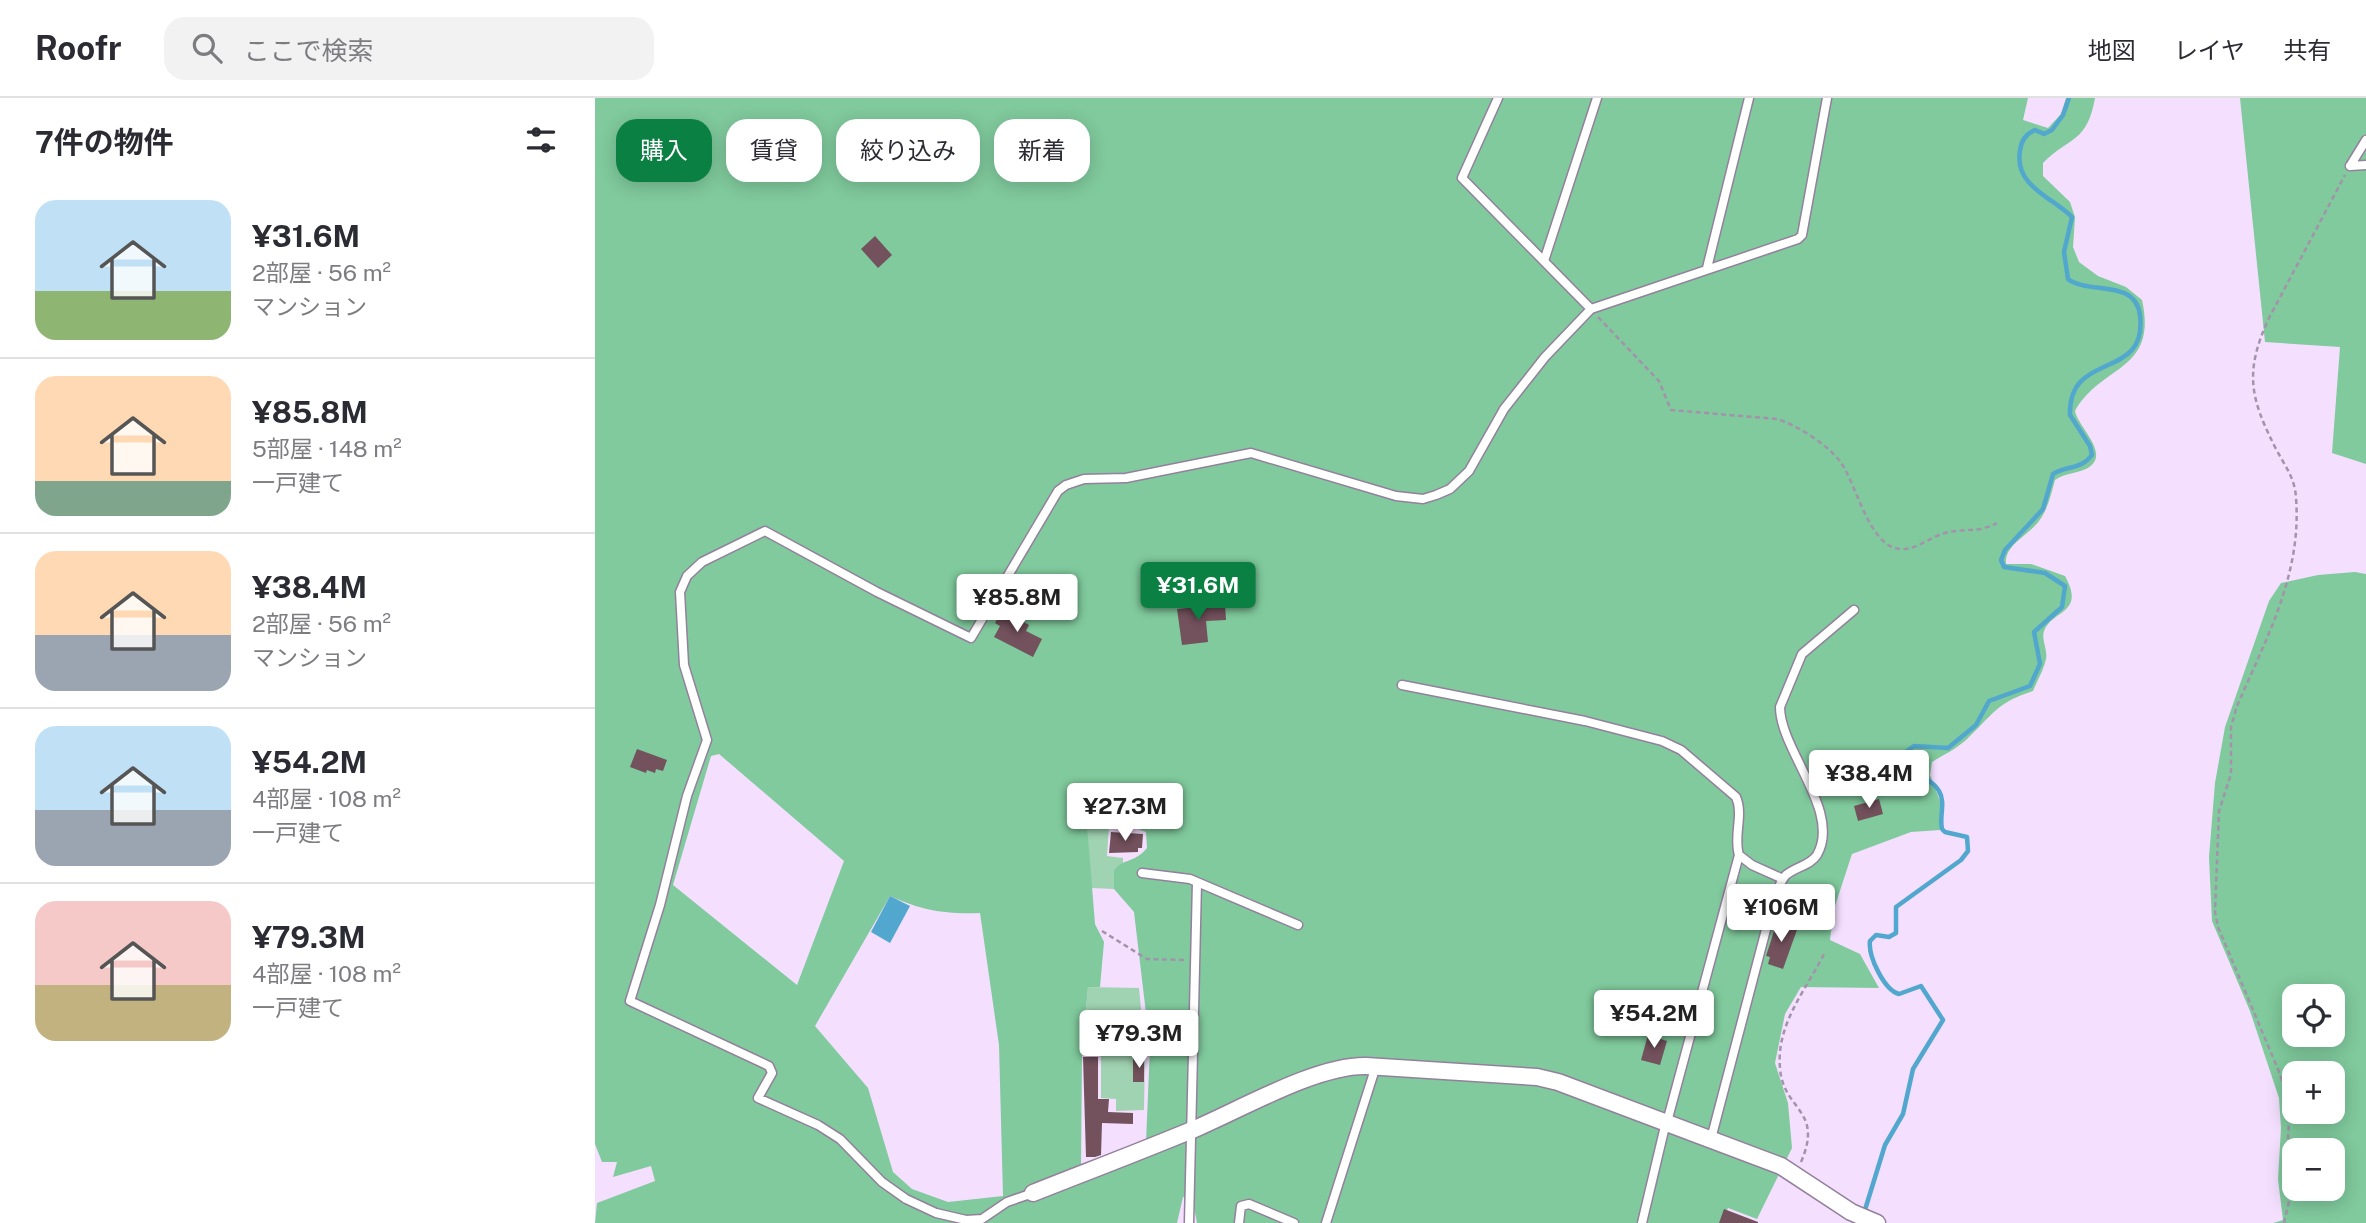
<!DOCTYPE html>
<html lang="ja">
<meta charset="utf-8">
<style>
:root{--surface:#fff;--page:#f2f2f3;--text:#2b2b33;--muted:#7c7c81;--line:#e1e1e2;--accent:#0b8043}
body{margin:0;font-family:"Public Sans","Noto Sans JP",sans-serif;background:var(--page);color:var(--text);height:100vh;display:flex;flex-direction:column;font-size:26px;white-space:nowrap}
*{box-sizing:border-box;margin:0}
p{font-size:23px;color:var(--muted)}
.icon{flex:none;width:38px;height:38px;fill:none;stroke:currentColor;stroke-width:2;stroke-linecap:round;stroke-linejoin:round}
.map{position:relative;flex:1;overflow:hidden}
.sheet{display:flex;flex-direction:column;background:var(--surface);width:595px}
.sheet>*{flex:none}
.hud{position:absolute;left:21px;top:21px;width:665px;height:63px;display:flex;gap:14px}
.tools{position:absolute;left:1687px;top:886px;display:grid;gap:14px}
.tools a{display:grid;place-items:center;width:63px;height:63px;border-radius:14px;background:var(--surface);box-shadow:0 4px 18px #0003;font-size:35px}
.price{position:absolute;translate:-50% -60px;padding:0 16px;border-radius:7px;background:#fff;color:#222;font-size:23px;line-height:46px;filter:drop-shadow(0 2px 4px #0008)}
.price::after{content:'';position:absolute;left:50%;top:42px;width:21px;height:16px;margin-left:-10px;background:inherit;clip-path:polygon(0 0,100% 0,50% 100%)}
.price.selected{background:var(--accent);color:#fff}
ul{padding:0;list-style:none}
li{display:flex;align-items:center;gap:21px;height:175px;padding:0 35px}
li+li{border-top:2px solid var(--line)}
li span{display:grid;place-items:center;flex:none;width:196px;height:140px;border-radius:21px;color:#555}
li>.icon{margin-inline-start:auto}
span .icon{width:84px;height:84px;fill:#fffc;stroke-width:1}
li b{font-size:30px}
h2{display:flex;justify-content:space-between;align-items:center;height:84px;padding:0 35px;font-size:30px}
.tag{padding:0 24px;border-radius:21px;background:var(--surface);box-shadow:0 4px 18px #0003;font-size:24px;line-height:63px}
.tag.selected{background:var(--accent);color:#fff}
header{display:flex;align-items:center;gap:42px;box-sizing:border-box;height:98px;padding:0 35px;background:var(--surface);border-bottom:2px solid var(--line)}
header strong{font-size:33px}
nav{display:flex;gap:38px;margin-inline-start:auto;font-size:24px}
.search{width:490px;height:63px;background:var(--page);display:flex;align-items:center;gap:18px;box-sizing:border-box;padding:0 24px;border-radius:21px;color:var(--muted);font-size:26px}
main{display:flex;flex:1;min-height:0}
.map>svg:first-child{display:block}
.green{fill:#a0d3b2}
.forest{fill:#80ca9d;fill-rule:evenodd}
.water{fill:#51a7cd}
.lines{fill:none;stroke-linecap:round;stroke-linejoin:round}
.stream{stroke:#51a7cd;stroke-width:4.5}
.building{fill:#73515d}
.lane-casing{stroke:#93809c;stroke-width:11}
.street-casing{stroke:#93809c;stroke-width:19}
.path{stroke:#a293ab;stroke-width:2.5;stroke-dasharray:5 3.5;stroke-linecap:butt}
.lane{stroke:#fff;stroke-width:8}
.street{stroke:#fff;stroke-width:16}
</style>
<header>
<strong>Roofr</strong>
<div class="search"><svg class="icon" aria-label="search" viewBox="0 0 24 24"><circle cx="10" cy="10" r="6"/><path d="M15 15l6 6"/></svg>ここで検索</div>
<nav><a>地図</a><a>レイヤ</a><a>共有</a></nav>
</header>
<main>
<section class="sheet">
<h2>7件の物件<svg class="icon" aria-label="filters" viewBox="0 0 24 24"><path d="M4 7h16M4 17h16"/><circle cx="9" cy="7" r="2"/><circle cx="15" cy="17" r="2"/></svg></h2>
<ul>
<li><span style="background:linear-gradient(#bfe0f5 65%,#8fb573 0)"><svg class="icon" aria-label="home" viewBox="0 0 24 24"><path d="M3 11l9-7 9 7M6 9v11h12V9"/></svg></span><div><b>¥31.6M</b><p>2部屋 · 56 m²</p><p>マンション</p></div></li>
<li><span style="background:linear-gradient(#ffd9b3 75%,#7fa58c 0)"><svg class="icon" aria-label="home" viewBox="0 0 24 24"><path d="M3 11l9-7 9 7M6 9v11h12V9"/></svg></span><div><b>¥85.8M</b><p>5部屋 · 148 m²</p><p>一戸建て</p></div></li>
<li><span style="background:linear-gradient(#ffd9b3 60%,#9aa5b1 0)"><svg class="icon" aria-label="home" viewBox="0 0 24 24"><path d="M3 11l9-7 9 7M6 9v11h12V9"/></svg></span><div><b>¥38.4M</b><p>2部屋 · 56 m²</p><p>マンション</p></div></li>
<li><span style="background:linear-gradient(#bfe0f5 60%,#9aa5b1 0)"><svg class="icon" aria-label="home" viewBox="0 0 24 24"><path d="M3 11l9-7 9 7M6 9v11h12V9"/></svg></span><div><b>¥54.2M</b><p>4部屋 · 108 m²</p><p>一戸建て</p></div></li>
<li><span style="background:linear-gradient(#f6c9c9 60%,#c2b280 0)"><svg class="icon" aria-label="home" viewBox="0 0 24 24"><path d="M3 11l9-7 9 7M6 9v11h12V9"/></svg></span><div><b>¥79.3M</b><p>4部屋 · 108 m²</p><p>一戸建て</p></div></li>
</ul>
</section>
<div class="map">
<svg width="1771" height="1125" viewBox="0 0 1771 1125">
<rect width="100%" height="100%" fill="#f4dfff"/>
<path class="green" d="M492,726L514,727L512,758L528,760V765L519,772V791L496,790Z
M493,889L544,890L550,954L549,1012L521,1013V1001L506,1000V956H487Z"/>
<path class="forest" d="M0,0H1433L1428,22L1453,30L1466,16L1471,0H1500C1492,45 1475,38 1448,65V78L1475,104L1480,119L1478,149L1484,164L1503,178L1531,189L1547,202C1563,274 1506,266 1480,313C1483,330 1518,357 1491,371C1480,376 1470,375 1460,382C1456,396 1453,411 1444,423C1434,437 1409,447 1411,466H1436L1470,478C1491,516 1457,512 1449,533C1446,542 1453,552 1451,561C1449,571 1442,583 1438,593C1402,605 1401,613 1375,638C1365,649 1350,656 1337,664L1335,677L1345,703V732L1316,734L1257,756L1239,811L1235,842L1265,856L1284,890L1206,889L1190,916L1180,965L1193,1005L1197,1050L1162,1121L1133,1110L1127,1125H602L597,1099H588L582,1125H0L2,1105L60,1083L56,1068L18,1079L22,1064H7L0,1046ZM124,656L249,763L202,887L78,787L116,658ZM492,726L532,727L551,734L552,750C540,765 529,760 519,772V791L539,814L555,949L551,1044L486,1071L487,956L493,889H505L509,844L500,826ZM295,798C329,813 348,816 385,815L404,947L408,1098L353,1104L317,1091L298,1074L273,990L220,928Z
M1645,0H1771V366L1737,355L1745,249L1670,244Z
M1760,474L1771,476V1125H1678L1688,1122L1683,1081L1686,1030L1684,1000L1655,913L1617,823L1614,759L1620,685L1630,629L1674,503L1686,485L1723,477ZM1699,898H1738V936H1699ZM1699,975H1738V1013H1699ZM1699,1052H1738V1090H1699Z"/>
<path class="water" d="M295,798L315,808L295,845L276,834Z"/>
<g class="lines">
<path class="stream" d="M1269,1115L1290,1047L1308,1016L1318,971L1348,922L1326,888L1304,896C1289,892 1273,858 1275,843L1281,837L1294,839L1301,835V809L1366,762L1373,753L1372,739L1350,734L1347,731C1344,718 1351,705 1344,693C1335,676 1307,677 1312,653L1319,648L1353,650L1381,627L1394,603L1435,588L1445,566L1439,534L1467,509L1470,488L1450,475L1409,469L1406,462L1410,452L1448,411L1458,376C1472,367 1486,372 1497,357L1495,348L1475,317C1473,251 1553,284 1545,217C1540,180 1493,197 1473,181L1469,154L1477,119C1457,99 1419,88 1425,53C1426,43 1430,36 1440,32L1449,36L1457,32L1468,17L1474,0"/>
</g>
<path class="building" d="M280,138L297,157L283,170L266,151Z
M630,506L631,522L611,523L613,544L587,547L582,511Z
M407,512L434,527L431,533L447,541L438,559L399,539L405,528L400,525Z
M42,651L72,662L68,673L61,671L60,675L52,672L51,675L35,669Z
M1284,701L1288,716L1263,723L1259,708Z
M516,734L548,736L547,750H543V754L514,755Z
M1182,824L1203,829L1188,871L1173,866L1175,859L1171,858Z
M1053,937L1072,943L1065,967L1046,962Z
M488,959H503V1001H514L513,1014L538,1015V1026L507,1025L506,1057L500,1059H491Z
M538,961H549V984H538Z
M1129,1111L1163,1124V1125H1124Z"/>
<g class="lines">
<defs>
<path id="lane" d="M903,0L867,80L996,211
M1755,68L1771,42
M1755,68L1771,67
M949,163L1002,0
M1112,170L1154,0
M807,587L990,623L1067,643L1086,652L1141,699C1149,717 1138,738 1144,757L1157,767L1188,781
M547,775L595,781L703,827
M1072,1024L1144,757
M1116,1041L1179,801C1183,793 1185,783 1191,777C1200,769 1216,767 1222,757C1247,714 1185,652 1185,609L1207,556L1259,512
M438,1095L412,1104L387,1121L371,1122L341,1115L311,1101L287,1084L245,1041L223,1027L163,1000L177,975L174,968L35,903L65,807L92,698L112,642L89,567L85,494L92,478L107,464L170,433L282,494L376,540L463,393L471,387L489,381L531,380L656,355L801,398L828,401L841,397L855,391L874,373L909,311L950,259L996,211L1203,141L1207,137L1232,0
M594,1125L602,784
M644,1125L646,1108L654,1106L699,1125
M731,1125L781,968
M1047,1125L1071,1024"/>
<path id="street" d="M438,1095C491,1074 544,1054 597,1032C645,1012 721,967 771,968L942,979L963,984L1186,1068L1256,1114L1282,1125"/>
</defs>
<use href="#lane" class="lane-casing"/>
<use href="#street" class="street-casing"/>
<path class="path" d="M1003,219L1064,283L1076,312L1182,321C1202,327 1231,346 1244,362C1261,382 1273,450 1306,451C1321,452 1335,439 1350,435C1368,430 1385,435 1402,425
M507,833L552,861L590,862
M1206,1064C1229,1011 1188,1013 1185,970C1181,926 1211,892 1229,856
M1689,1125L1696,1095L1692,1054L1695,1009L1685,976L1623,829L1620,814L1624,713L1636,676V629L1642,608C1671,541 1707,476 1701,400C1700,380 1690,368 1681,351C1655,300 1649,274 1674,220L1750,77"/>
<use href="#lane" class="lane"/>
<use href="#street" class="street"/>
</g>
</svg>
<div class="tools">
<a><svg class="icon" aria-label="locate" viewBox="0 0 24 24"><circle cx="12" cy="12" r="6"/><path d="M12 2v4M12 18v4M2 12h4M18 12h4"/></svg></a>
<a>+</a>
<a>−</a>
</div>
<b class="price selected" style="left:603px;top:524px">¥31.6M</b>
<b class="price" style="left:422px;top:536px">¥85.8M</b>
<b class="price" style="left:1274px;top:712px">¥38.4M</b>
<b class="price" style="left:530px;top:745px">¥27.3M</b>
<b class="price" style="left:1186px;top:846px">¥106M</b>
<b class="price" style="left:1059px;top:952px">¥54.2M</b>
<b class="price" style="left:544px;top:972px">¥79.3M</b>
<div class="hud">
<a class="tag selected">購入</a>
<a class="tag">賃貸</a>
<a class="tag">絞り込み</a>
<a class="tag">新着</a>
</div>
</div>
</main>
